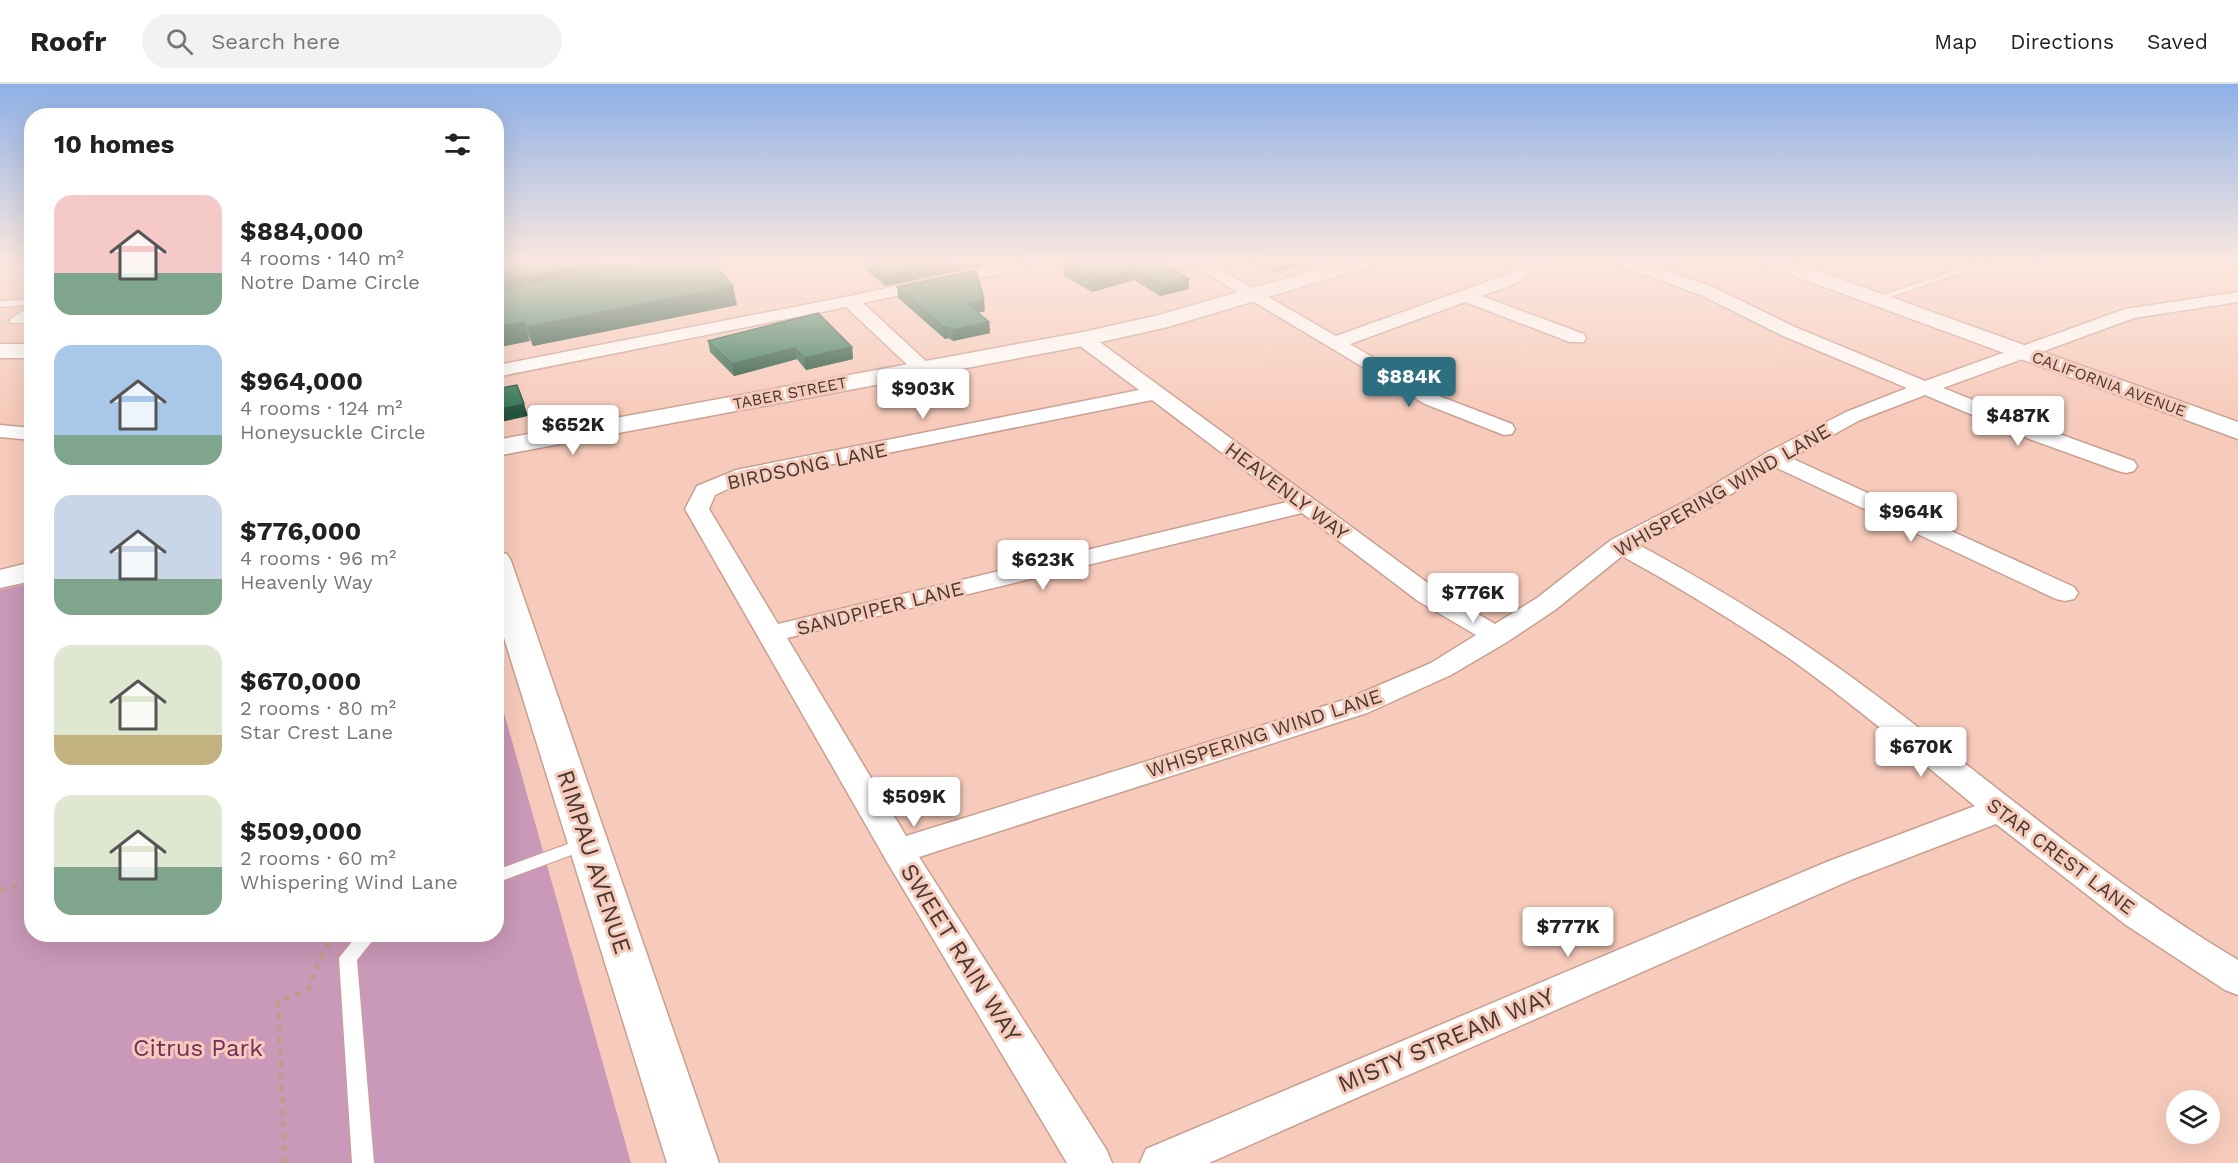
<!DOCTYPE html>
<meta charset="utf-8">
<style>
:root{--surface:#fff;--page:#f2f2f2;--text:#222;--muted:#767676;--line:#e0e0e0;--accent:#2d6e81}
body{margin:0;font-family:"Work Sans",sans-serif;background:var(--page);color:var(--text);height:100vh;display:flex;flex-direction:column;font-size:22px;white-space:nowrap}
*{box-sizing:border-box;margin:0}
p{font-size:20px;color:var(--muted)}
.icon{flex:none;width:33px;height:33px;fill:none;stroke:currentColor;stroke-width:2;stroke-linecap:round;stroke-linejoin:round}
.map{position:relative;flex:1;overflow:hidden}
.side{position:absolute;left:24px;top:24px;width:480px;height:834px;display:flex;flex-direction:column;background:var(--surface);border-radius:24px;box-shadow:0 6px 24px #0002}
.side>*{flex:none}
.buttons{position:absolute;left:2166px;top:1006px;display:grid;gap:12px}
.buttons a{display:grid;place-items:center;width:54px;height:54px;border-radius:50%;background:var(--surface);box-shadow:0 6px 24px #0002;font-size:30px}
.price{position:absolute;translate:-50% -51px;padding:0 14px;border-radius:6px;background:#fff;color:#222;font-size:20px;line-height:39px;filter:drop-shadow(0 2px 3px #0008)}
.price::after{content:'';position:absolute;left:50%;top:36px;width:18px;height:14px;margin-left:-9px;background:inherit;clip-path:polygon(0 0,100% 0,50% 100%)}
.price.active{background:var(--accent);color:#fff}
ul{padding:0;list-style:none}
li{display:flex;align-items:center;gap:18px;height:150px;padding:0 30px}
li span{display:grid;place-items:center;flex:none;width:168px;height:120px;border-radius:18px;color:#555}
li>.icon{margin-inline-start:auto}
span .icon{width:72px;height:72px;fill:#fffc;stroke-width:1}
li b{font-size:26px}
h2{display:flex;justify-content:space-between;align-items:center;height:72px;padding:0 30px;font-size:26px}
header{display:flex;align-items:center;gap:36px;box-sizing:border-box;height:84px;padding:0 30px;background:var(--surface);border-bottom:2px solid var(--line)}
header strong{font-size:28px}
nav{display:flex;gap:33px;margin-inline-start:auto;font-size:21px}
.search{width:420px;height:54px;background:var(--page);display:flex;align-items:center;gap:15px;box-sizing:border-box;padding:0 21px;border-radius:33px;color:var(--muted);font-size:22px}
.map>svg:first-child{display:block}
.green{fill:#ca98b8}
.lines{fill:none;stroke-linecap:round;stroke-linejoin:round}
.service-casing{stroke:#c99f90;stroke-width:2}
.minor-casing{stroke:#c99f90;stroke-width:3}
.tertiary-casing{stroke:#c99f90;stroke-width:3}
.secondary-casing{stroke:#c99f90;stroke-width:3}
.path{stroke:#c09c8f;stroke-width:5;stroke-dasharray:6 6;stroke-linecap:butt}
.service{fill:#fff;fill-rule:evenodd}
.minor{fill:#fff;fill-rule:evenodd}
.tertiary{fill:#fff;fill-rule:evenodd}
.secondary{fill:#fff;fill-rule:evenodd}
.wall{fill:#2c674b}
.shaded-wall{fill:#24543d}
.building{fill:#337857;stroke:#24543d;stroke-width:1.5}
.labels{text-anchor:middle;dominant-baseline:central;stroke-width:6;stroke-linejoin:round;paint-order:stroke}
.far-street-label{font-size:16px;fill:#493831;stroke:#f7cbbb}
.street-label{font-size:20px;fill:#493831;stroke:#f7cbbb}
.near-street-label{font-size:24px;fill:#493831;stroke:#f7cbbb}
.near-park-label{font-size:24px;fill:#732c5e;stroke:#f7cbbb}
</style>
<header>
<strong>Roofr</strong>
<div class="search"><svg class="icon" aria-label="search" viewBox="0 0 24 24"><circle cx="10" cy="10" r="6"/><path d="M15 15l6 6"/></svg>Search here</div>
<nav><a>Map</a><a>Directions</a><a>Saved</a></nav>
</header>
<div class="map">
<svg width="2238" height="1079" viewBox="0 0 2238 1079">
<rect width="100%" height="100%" fill="#f7cbbb"/>
<path class="green" d="M31,499L32,850H496L497,604L631,1079H0V506Z"/>
<g class="lines">
<defs>
<path id="service" d="M708,179H725L696,187L692,184Z
M1978,179H1991L1878,217L1871,215Z
M32,215V221L0,223V217Z
M32,221V228L24,234L32,233V239H10V235Z
M587,753L593,755L595,759L593,763L496,799V786Z
M358,850H378L357,876L374,1079H352L339,874Z"/>
<path id="minor" d="M1001,179H1033L1025,184L863,219L929,280L932,284L929,288H915L846,223L496,293L498,281L850,212Z
M1189,179H1209L1336,252L1500,193L1527,179H1548L1512,201L1481,212L1584,250L1586,254L1584,258H1570L1465,218L1350,260L1439,312L1512,340L1515,345L1512,350L1504,351L1425,320Z
M1621,179H1645L1713,203L1795,243L1925,297L2125,225L2238,208V218L2134,234L1943,304L2048,346L2134,377L2137,382L2134,387L2126,389L2118,387L2032,356L1925,311L1860,336L1791,374L2074,503L2078,509L2074,515L2065,517L2056,515L1775,383L1710,423L1639,461C1709,499 1778,540 1843,587C1976,683 2097,792 2238,876V911L2225,906L2126,841L1996,740L1853,795L1209,1079H1140L1146,1065L1829,777L1975,722C1915,673 1856,622 1793,577C1738,539 1680,504 1622,472L1555,526L1507,558L1451,591L1367,629L919,773L1106,1065L1112,1079H1067L886,776L685,425L697,402L736,386L1139,306L1076,259L1074,255L1076,251H1090L1436,505L1495,540L1537,514L1611,456L1694,413L1766,369L1846,328L1907,304L1781,251L1701,211L1623,183ZM1152,316L1287,418L778,540L709,425L715,411L743,398ZM1302,429L1418,517L1476,551L1431,579L1347,615L906,752L787,554Z
M0,341L32,344V356L0,353Z"/>
<path id="tertiary" d="M1339,179H1371L1368,183L1168,243L1083,262L496,372V356L1083,248L1155,232Z
M32,478V497L0,504V486Z"/>
<path id="secondary" d="M1767,179H1796L2238,338V355L1770,183Z
M0,260H32V274H0Z
M496,468L507,470L511,477L719,1079H667L496,528Z"/>
</defs>
<use href="#service" class="service-casing"/>
<use href="#minor" class="minor-casing"/>
<use href="#tertiary" class="tertiary-casing"/>
<use href="#secondary" class="secondary-casing"/>
<path class="path" d="M0,806L32,798
M285,1079L278,918L308,906L324,865L339,851"/>
<use href="#service" class="service"/>
<use href="#minor" class="minor"/>
<use href="#tertiary" class="tertiary"/>
<use href="#secondary" class="secondary"/>
</g>
<path class="wall" d="M496,179L737,221L533,262Z
M864,179H994L885,202L865,185Z
M1164,179L1189,195V205L1160,212L1134,196L1092,208L1064,192L1063,181Z
M1251,179H1304L1277,188Z
M897,203L985,227L978,229L989,238L990,249L953,257L948,254L945,255L898,214Z
M708,257L852,263L853,275L806,286L797,275L734,292L710,268Z"/>
<path class="shaded-wall" d="M597,179H696L496,218V198Z
M945,179H994L885,202L883,192Z
M1278,179H1304L1277,188Z
M1134,186V196L1092,208L1091,197Z
M1189,195V205L1160,212L1161,202Z
M733,202L737,221L533,262L527,243Z
M984,216L985,227L969,231L968,220Z
M524,238L530,257L496,264V243Z
M989,238L990,249L953,257L952,246Z
M947,243L948,254L945,255L944,244Z
M852,263L853,275L806,286L804,274Z
M795,264L797,275L734,292L732,280Z
M524,320L528,332L496,339V326Z"/>
<path class="building" d="M496,179H597L496,198Z
M642,179H713L733,202L527,243L524,238L496,243V207Z
M869,179H945L883,192Z
M1074,179H1164L1189,195L1161,202L1134,186L1091,197L1063,181Z
M976,186L984,216L968,220L989,238L952,246L947,243L944,244L897,203Z
M818,229L852,263L804,274L795,264L732,280L708,257Z
M517,301L524,320L496,326V305Z"/>
<linearGradient id="sky" x2="0" y2="1"><stop stop-color="#8db0e7"/><stop offset="0.54" stop-color="#fbe8e0"/><stop offset="1" stop-color="#fbe8e0" stop-opacity="0"/></linearGradient>
<rect width="2238" height="330" fill="url(#sky)"/>
<g class="labels">
<g class="far-street-label">
<text transform="translate(2109 300) rotate(20)">CALIFORNIA AVENUE</text>
<text transform="translate(790 309) rotate(-11)">TABER STREET</text>
</g>
<g class="street-label">
<text transform="translate(807 382) rotate(-12)">BIRDSONG LANE</text>
<text transform="translate(1722 406) rotate(-30)">WHISPERING WIND LANE</text>
<text transform="translate(1287 407) rotate(37)">HEAVENLY WAY</text>
<text transform="translate(880 524) rotate(-14)">SANDPIPER LANE</text>
<text transform="translate(1264 649) rotate(-18)">WHISPERING WIND LANE</text>
<text transform="translate(2061 772) rotate(37)">STAR CREST LANE</text>
</g>
<g class="near-street-label">
<text transform="translate(594 778) rotate(72)">RIMPAU AVENUE</text>
<text transform="translate(961 869) rotate(58)">SWEET RAIN WAY</text>
<text transform="translate(1446 956) rotate(-23)">MISTY STREAM WAY</text>
</g>
<g class="near-park-label">
<text x="198" y="964">Citrus Park</text>
</g>
</g>
</svg>
<div class="buttons">
<a><svg class="icon" aria-label="layers" viewBox="0 0 24 24"><path d="M12 4l9 5-9 5-9-5zM3 14l9 5 9-5"/></svg></a>
</div>
<b class="price active" style="left:1409px;top:324px">$884K</b>
<b class="price" style="left:923px;top:336px">$903K</b>
<b class="price" style="left:2018px;top:363px">$487K</b>
<b class="price" style="left:573px;top:372px">$652K</b>
<b class="price" style="left:1911px;top:459px">$964K</b>
<b class="price" style="left:1043px;top:507px">$623K</b>
<b class="price" style="left:1473px;top:540px">$776K</b>
<b class="price" style="left:1921px;top:694px">$670K</b>
<b class="price" style="left:914px;top:744px">$509K</b>
<b class="price" style="left:1568px;top:874px">$777K</b>
<section class="side">
<h2>10 homes<svg class="icon" aria-label="filters" viewBox="0 0 24 24"><path d="M4 7h16M4 17h16"/><circle cx="9" cy="7" r="2"/><circle cx="15" cy="17" r="2"/></svg></h2>
<ul>
<li><span style="background:linear-gradient(#f6c9c9 65%,#7fa58c 0)"><svg class="icon" aria-label="home" viewBox="0 0 24 24"><path d="M3 11l9-7 9 7M6 9v11h12V9"/></svg></span><div><b>$884,000</b><p>4 rooms · 140 m²</p><p>Notre Dame Circle</p></div></li>
<li><span style="background:linear-gradient(#a9c7e8 75%,#7fa58c 0)"><svg class="icon" aria-label="home" viewBox="0 0 24 24"><path d="M3 11l9-7 9 7M6 9v11h12V9"/></svg></span><div><b>$964,000</b><p>4 rooms · 124 m²</p><p>Honeysuckle Circle</p></div></li>
<li><span style="background:linear-gradient(#c9d6e8 70%,#7fa58c 0)"><svg class="icon" aria-label="home" viewBox="0 0 24 24"><path d="M3 11l9-7 9 7M6 9v11h12V9"/></svg></span><div><b>$776,000</b><p>4 rooms · 96 m²</p><p>Heavenly Way</p></div></li>
<li><span style="background:linear-gradient(#dfe7d0 75%,#c2b280 0)"><svg class="icon" aria-label="home" viewBox="0 0 24 24"><path d="M3 11l9-7 9 7M6 9v11h12V9"/></svg></span><div><b>$670,000</b><p>2 rooms · 80 m²</p><p>Star Crest Lane</p></div></li>
<li><span style="background:linear-gradient(#dfe7d0 60%,#7fa58c 0)"><svg class="icon" aria-label="home" viewBox="0 0 24 24"><path d="M3 11l9-7 9 7M6 9v11h12V9"/></svg></span><div><b>$509,000</b><p>2 rooms · 60 m²</p><p>Whispering Wind Lane</p></div></li>
</ul>
</section>
</div>
